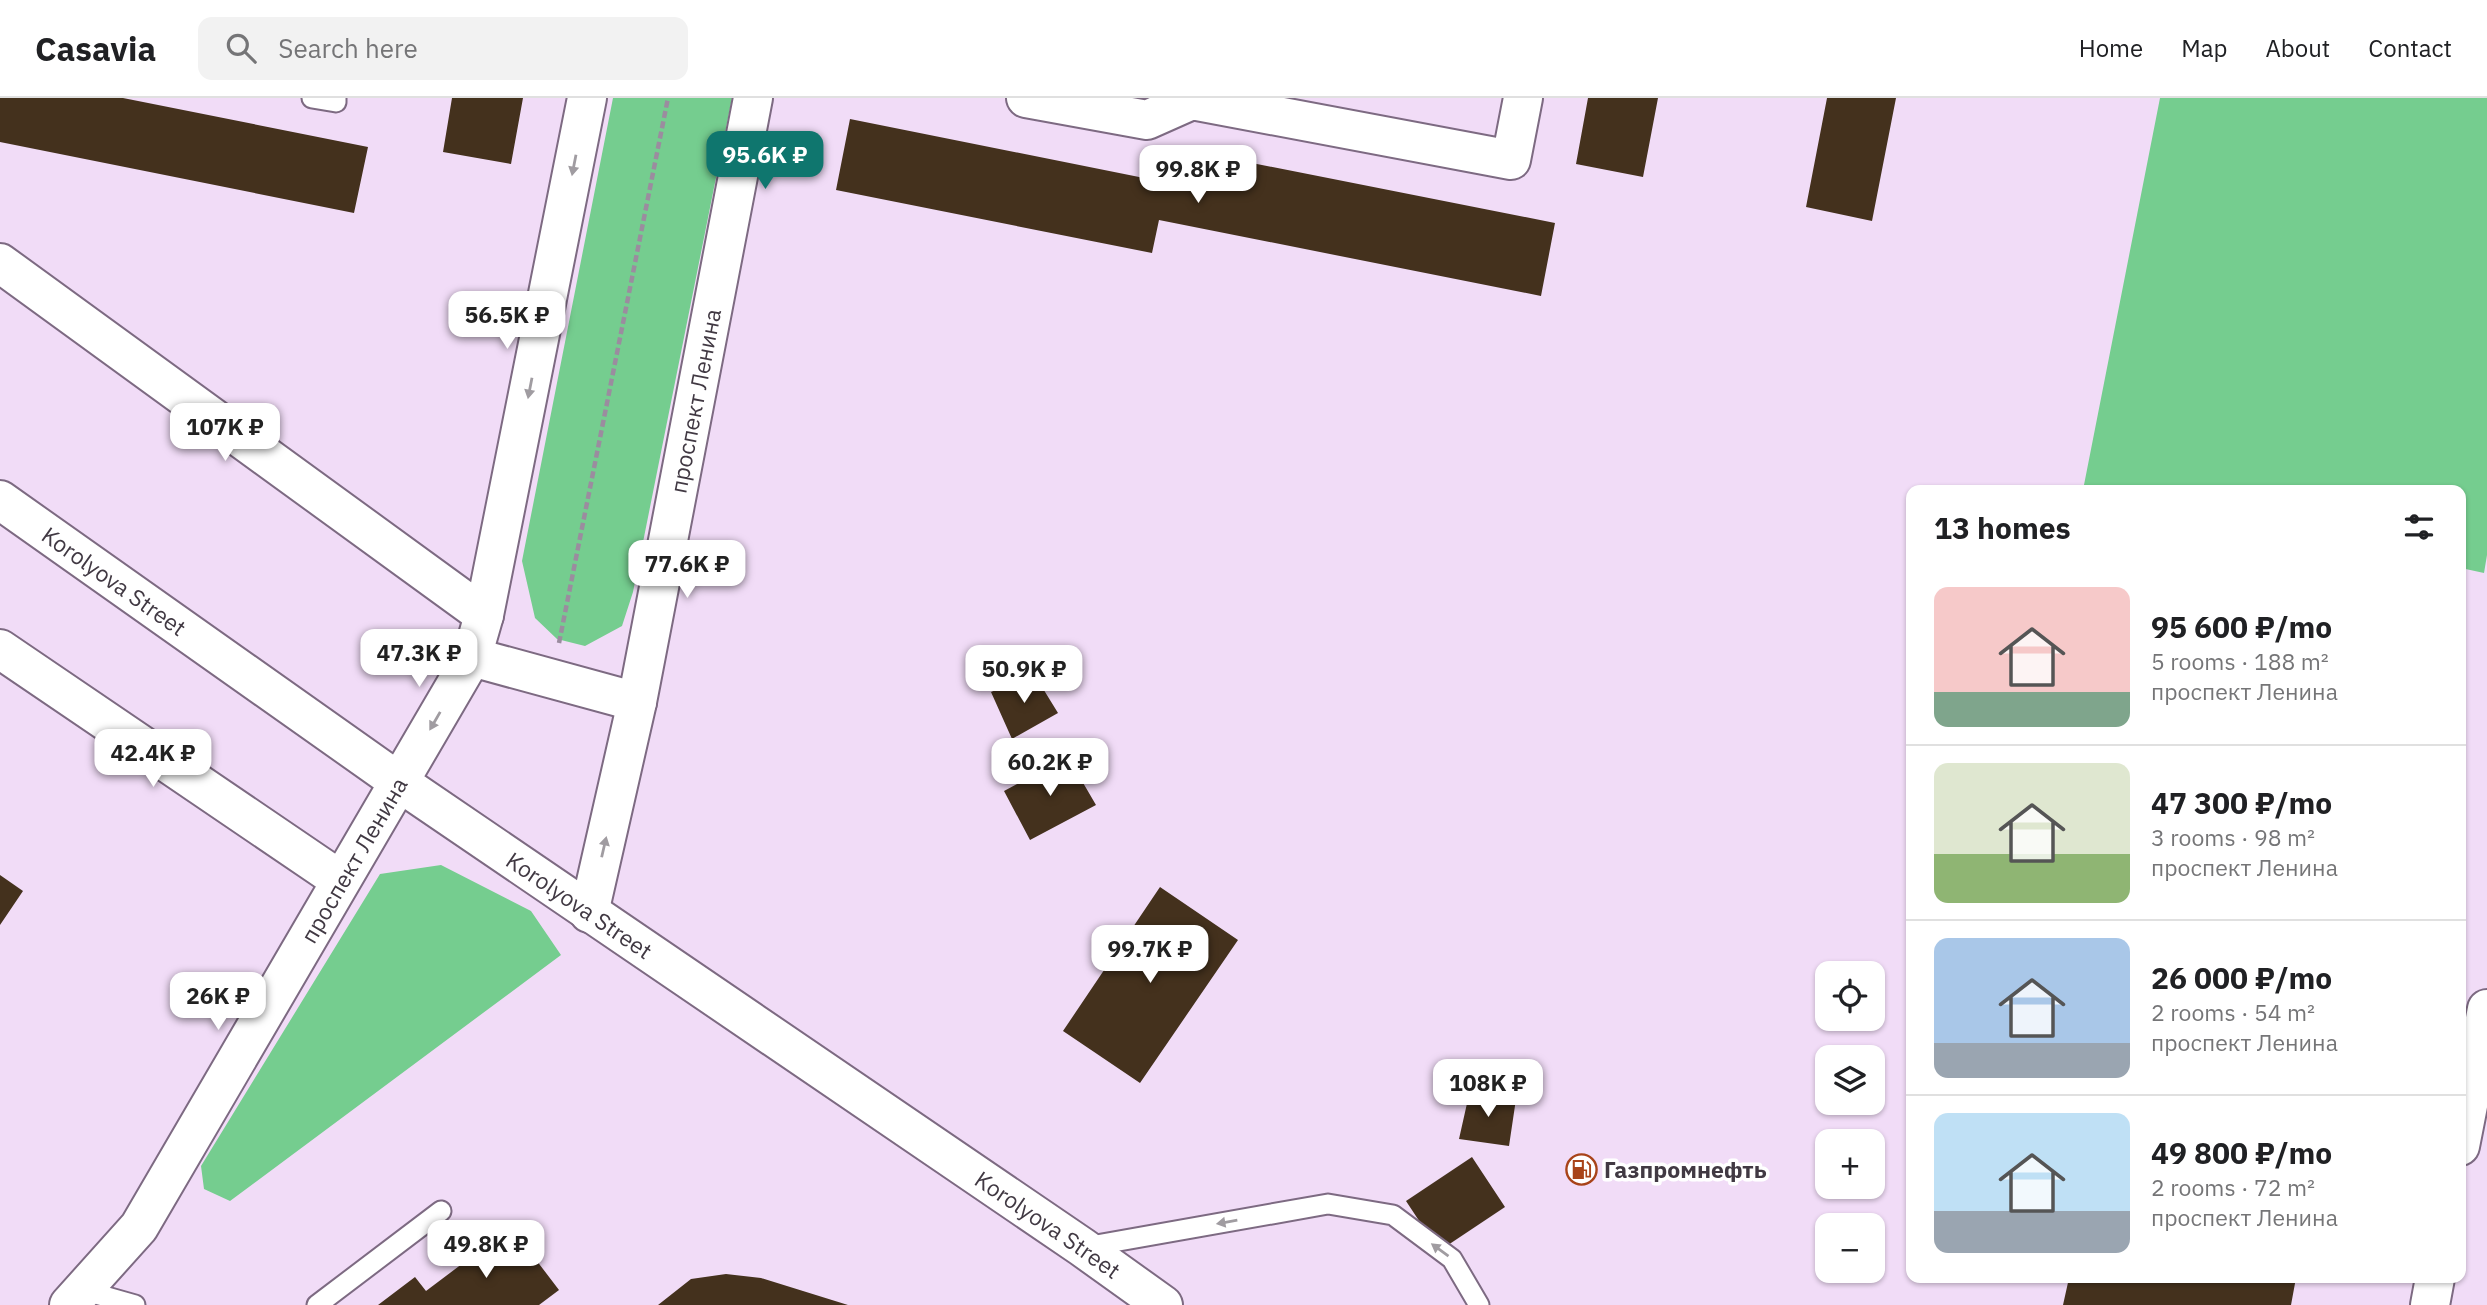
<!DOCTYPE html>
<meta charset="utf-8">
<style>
:root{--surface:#fff;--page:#f2f2f2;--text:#202124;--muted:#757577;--line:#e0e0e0;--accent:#0f766e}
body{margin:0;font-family:"IBM Plex Sans",sans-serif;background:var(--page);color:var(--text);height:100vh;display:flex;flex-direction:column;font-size:26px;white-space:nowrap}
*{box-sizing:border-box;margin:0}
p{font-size:23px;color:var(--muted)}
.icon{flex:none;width:38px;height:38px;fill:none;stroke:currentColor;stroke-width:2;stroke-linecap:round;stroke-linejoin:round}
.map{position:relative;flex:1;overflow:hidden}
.side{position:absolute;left:1906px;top:387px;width:560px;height:798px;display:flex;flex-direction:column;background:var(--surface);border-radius:14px;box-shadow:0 2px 5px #0004}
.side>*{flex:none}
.controls{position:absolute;left:1815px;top:863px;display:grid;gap:14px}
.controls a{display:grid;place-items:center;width:70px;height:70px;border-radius:14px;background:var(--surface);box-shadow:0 2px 5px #0004;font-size:35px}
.price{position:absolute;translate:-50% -60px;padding:0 16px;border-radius:14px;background:#fff;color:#222;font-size:23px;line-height:46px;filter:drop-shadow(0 2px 4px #0008)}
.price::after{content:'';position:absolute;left:50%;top:42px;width:21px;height:16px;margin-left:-10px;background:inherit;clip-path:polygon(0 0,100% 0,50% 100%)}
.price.active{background:var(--accent);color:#fff}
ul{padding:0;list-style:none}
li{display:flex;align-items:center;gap:21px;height:175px;padding:0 28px}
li+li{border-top:2px solid var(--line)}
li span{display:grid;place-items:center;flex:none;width:196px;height:140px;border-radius:14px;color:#555}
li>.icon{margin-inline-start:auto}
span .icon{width:84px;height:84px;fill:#fffc;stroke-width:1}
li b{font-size:30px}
h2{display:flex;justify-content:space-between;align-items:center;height:84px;padding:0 28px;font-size:30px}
header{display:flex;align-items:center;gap:42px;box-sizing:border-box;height:98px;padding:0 35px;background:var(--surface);border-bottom:2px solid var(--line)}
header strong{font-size:33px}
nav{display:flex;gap:38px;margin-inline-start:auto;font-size:24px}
.search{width:490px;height:63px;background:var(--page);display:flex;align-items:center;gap:18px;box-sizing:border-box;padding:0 24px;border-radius:14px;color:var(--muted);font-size:26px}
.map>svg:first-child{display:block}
.green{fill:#75cd8f}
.building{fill:#44311d}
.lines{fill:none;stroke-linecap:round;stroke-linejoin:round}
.lane-casing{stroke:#7d6a82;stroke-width:23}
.street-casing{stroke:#7d6a82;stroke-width:42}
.secondary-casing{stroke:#7d6a82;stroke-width:42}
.highway-casing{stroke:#7d6a82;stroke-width:42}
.path{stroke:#9b8c9f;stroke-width:4.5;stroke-dasharray:7 3.5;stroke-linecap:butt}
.lane{stroke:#fff;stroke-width:19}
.street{stroke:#fff;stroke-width:38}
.secondary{stroke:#fff;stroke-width:38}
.highway{stroke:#fff;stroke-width:38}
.oneway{fill:#a09ca1}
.labels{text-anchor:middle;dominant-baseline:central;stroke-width:7;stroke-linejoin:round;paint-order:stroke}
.street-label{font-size:23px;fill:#413943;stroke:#fff}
.poi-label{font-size:23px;font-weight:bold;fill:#413943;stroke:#fff;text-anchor:start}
</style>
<header>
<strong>Casavia</strong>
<div class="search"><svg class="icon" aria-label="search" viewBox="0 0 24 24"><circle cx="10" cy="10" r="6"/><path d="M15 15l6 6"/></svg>Search here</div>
<nav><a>Home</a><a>Map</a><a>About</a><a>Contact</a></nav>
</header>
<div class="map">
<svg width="2487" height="1207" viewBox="0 0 2487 1207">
<rect width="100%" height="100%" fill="#f1dcf7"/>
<path class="green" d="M613,0H732L633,494L622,528L585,548L557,541L535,520L522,463Z
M2160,0H2487V457L2484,475L2461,470L2460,392H2083Z
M441,767L531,813L561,857L230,1103L204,1091L201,1068L380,776Z"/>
<path class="building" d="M0,0H123L368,49L354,115L0,44Z
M452,0H523L511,66L443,54Z
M1588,0H1658L1643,79L1576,66Z
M1827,0H1896L1872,123L1806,109Z
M850,21L1154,82L1161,47L1555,125L1541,198L1159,122L1152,155L836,92Z
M1034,576L1058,615L1012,641L991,594Z
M1068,659L1096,707L1030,742L1004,693Z
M0,777L23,793L0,827Z
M1160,789L1238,842L1140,985L1063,933Z
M1470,992L1516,1001L1509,1048L1459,1041Z
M1472,1059L1505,1109L1439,1153L1406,1103Z
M511,1129L559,1192L539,1207H378L415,1179L426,1193Z
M726,1176L761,1180L848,1207H658L691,1181Z
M2069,1180H2296L2291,1207H2063Z"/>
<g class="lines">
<defs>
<path id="lane" d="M312,0L336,4V0
M1085,1149L1328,1106L1393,1117L1452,1161L1479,1207
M82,1192L135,1207
M317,1207L441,1113"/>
<path id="street" d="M1026,0L1147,22L1192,2L1511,62L1523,0
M0,165L484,517
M0,551L340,782
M472,559L637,604
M2460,1048L2487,911
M2430,1207L2435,1180"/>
<g id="secondary">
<path id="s1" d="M589,815L637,604L753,0"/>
<path id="s2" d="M69,1207L139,1129L472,559L484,517L587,0"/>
</g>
<g id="highway">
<path id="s3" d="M0,402L399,684L1082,1149L1163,1207"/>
</g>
</defs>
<use href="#lane" class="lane-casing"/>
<use href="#street" class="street-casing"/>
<use href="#secondary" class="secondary-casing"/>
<use href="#highway" class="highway-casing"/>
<path class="path" d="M559,545L668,0"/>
<use href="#lane" class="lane"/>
<use href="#street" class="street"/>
<use href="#secondary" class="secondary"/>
<use href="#highway" class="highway"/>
</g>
<defs><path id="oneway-solid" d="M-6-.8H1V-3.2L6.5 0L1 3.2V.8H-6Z" transform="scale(1.75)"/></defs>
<g class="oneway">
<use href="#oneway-solid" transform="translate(574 67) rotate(101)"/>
<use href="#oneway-solid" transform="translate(530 290) rotate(101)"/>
<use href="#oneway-solid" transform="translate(435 623) rotate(120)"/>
<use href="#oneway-solid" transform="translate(604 749) rotate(-77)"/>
<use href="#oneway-solid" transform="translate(1227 1124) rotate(170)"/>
<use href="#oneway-solid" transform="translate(1440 1152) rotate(-144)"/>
</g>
<defs>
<symbol id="fuel-ring" viewBox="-11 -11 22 22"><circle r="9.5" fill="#fff" stroke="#a84319" stroke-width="1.5"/><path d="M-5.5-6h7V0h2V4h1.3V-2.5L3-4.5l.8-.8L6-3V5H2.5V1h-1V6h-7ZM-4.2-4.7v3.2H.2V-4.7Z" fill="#a84319"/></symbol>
</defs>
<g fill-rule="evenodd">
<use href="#fuel-ring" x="1564" y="1054" width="35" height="35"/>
</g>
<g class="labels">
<g class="street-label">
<text stroke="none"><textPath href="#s1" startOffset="523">проспект Ленина</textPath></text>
<text stroke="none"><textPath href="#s3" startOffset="140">Korolyova Street</textPath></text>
<text stroke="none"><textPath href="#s2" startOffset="530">проспект Ленина</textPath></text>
<text stroke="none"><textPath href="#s3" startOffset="707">Korolyova Street</textPath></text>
<text stroke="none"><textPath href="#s3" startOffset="1274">Korolyova Street</textPath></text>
</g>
<g class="poi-label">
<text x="1604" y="1071">Газпромнефть</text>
</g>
</g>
</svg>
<div class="controls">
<a><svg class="icon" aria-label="locate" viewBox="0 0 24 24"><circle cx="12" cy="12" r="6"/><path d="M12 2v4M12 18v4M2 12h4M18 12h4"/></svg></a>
<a><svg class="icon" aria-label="layers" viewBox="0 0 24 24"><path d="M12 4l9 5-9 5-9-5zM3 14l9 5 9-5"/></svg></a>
<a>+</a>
<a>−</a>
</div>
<b class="price active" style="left:765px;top:93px">95.6K ₽</b>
<b class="price" style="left:1198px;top:107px">99.8K ₽</b>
<b class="price" style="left:507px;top:253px">56.5K ₽</b>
<b class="price" style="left:225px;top:365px">107K ₽</b>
<b class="price" style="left:687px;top:502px">77.6K ₽</b>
<b class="price" style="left:419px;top:591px">47.3K ₽</b>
<b class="price" style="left:1024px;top:607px">50.9K ₽</b>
<b class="price" style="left:153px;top:691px">42.4K ₽</b>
<b class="price" style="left:1050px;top:700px">60.2K ₽</b>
<b class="price" style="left:1150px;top:887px">99.7K ₽</b>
<b class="price" style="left:218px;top:934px">26K ₽</b>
<b class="price" style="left:1488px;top:1021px">108K ₽</b>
<b class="price" style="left:486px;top:1182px">49.8K ₽</b>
<section class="side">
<h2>13 homes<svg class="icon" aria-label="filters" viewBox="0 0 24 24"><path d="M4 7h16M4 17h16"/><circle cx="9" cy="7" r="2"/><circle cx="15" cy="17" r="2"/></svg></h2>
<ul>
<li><span style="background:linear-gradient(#f6c9c9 75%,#7fa58c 0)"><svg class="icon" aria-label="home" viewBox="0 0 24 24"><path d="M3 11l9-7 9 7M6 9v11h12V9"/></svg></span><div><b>95 600 ₽/mo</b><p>5 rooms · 188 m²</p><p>проспект Ленина</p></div></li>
<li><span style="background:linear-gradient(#dfe7d0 65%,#8fb573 0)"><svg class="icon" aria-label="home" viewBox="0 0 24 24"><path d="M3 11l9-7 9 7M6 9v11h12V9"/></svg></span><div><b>47 300 ₽/mo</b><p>3 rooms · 98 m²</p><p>проспект Ленина</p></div></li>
<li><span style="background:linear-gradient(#a9c7e8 75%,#9aa5b1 0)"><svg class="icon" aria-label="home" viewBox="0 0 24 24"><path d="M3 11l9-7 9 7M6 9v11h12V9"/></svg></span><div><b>26 000 ₽/mo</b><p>2 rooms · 54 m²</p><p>проспект Ленина</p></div></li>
<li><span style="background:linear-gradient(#bfe0f5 70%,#9aa5b1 0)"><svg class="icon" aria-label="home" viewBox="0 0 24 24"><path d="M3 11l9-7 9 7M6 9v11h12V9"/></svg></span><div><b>49 800 ₽/mo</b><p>2 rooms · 72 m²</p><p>проспект Ленина</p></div></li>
</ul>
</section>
</div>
